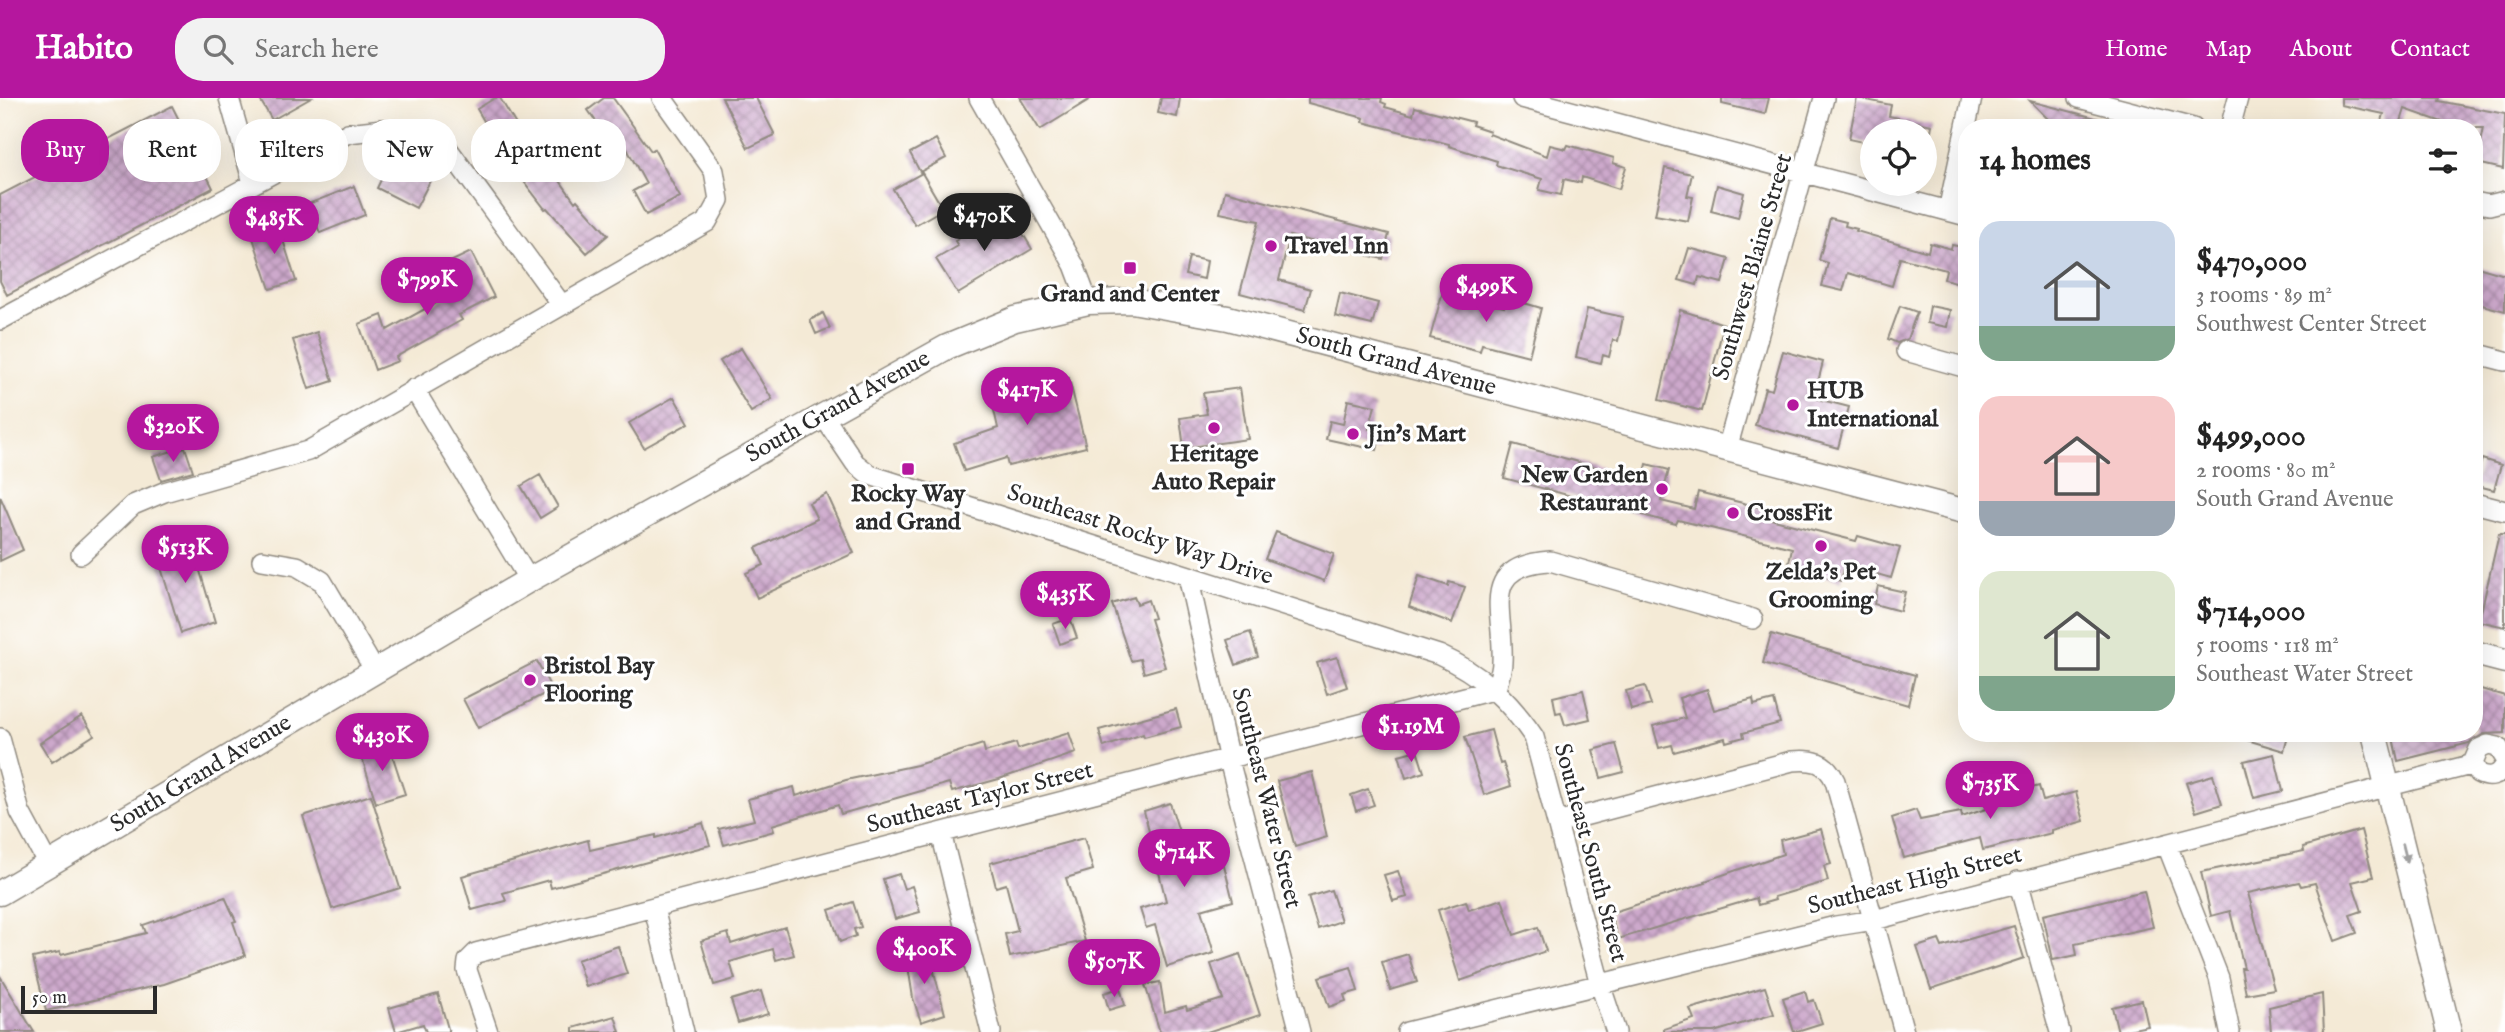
<!DOCTYPE html>
<meta charset="utf-8">
<style>
:root{--surface:#fff;--page:#f2f2f2;--text:#222;--muted:#767676;--accent:#b5179e}
body{margin:0;font-family:"IM FELL English",serif;background:var(--page);color:var(--text);height:100vh;display:flex;flex-direction:column;font-size:26px;white-space:nowrap}
*{box-sizing:border-box;margin:0}
p{font-size:23px;color:var(--muted)}
.icon{flex:none;width:38px;height:38px;fill:none;stroke:currentColor;stroke-width:2;stroke-linecap:round;stroke-linejoin:round}
.map{position:relative;flex:1;overflow:hidden}
.details{position:absolute;left:1958px;top:21px;width:525px;height:623px;display:flex;flex-direction:column;background:var(--surface);border-radius:28px;box-shadow:0 7px 28px #0002}
.details>*{flex:none}
.guide{position:absolute;left:21px;top:21px;width:665px;height:63px;display:flex;gap:14px}
.tools{position:absolute;left:1860px;top:21px;display:grid;gap:14px}
.tools a{display:grid;place-items:center;width:77px;height:77px;border-radius:50%;background:var(--surface);box-shadow:0 7px 28px #0002;font-size:35px}
.scale{position:absolute;left:21px;bottom:18px;width:136px;box-sizing:border-box;padding-left:7px;border:4px solid #2b2b2b;border-top:0;font-size:19px;line-height:24px;white-space:nowrap;color:#2b2b2b;-webkit-text-stroke:5px #fff;paint-order:stroke}
.price{position:absolute;translate:-50% -60px;padding:0 16px;border-radius:24px;background:var(--accent);color:#fff;font-size:23px;line-height:46px;filter:drop-shadow(0 2px 4px #0008)}
.price::after{content:'';position:absolute;left:50%;top:42px;width:21px;height:16px;margin-left:-10px;background:inherit;clip-path:polygon(0 0,100% 0,50% 100%)}
.price.selected{background:#222;color:#fff}
ul{padding:0;list-style:none}
li{display:flex;align-items:center;gap:21px;height:175px;padding:0 21px}
li span{display:grid;place-items:center;flex:none;width:196px;height:140px;border-radius:21px;color:#555}
li>.icon{margin-inline-start:auto}
span .icon{width:84px;height:84px;fill:#fffc;stroke-width:1}
li b{font-size:30px}
h2{display:flex;justify-content:space-between;align-items:center;height:84px;padding:0 21px;font-size:30px}
.tag{padding:0 24px;border-radius:28px;background:var(--surface);box-shadow:0 7px 28px #0002;font-size:24px;line-height:63px}
.tag.selected{background:var(--accent);color:#fff}
header{display:flex;align-items:center;gap:42px;box-sizing:border-box;height:98px;padding:0 35px;background:var(--accent);color:#fff}
header strong{font-size:33px}
nav{display:flex;gap:38px;margin-inline-start:auto;font-size:24px}
.search{width:490px;height:63px;background:var(--page);display:flex;align-items:center;gap:18px;box-sizing:border-box;padding:0 24px;border-radius:28px;color:var(--muted);font-size:26px}
.map>svg:first-child{display:block}
.building{fill:url(#building-cross-hatch)}
.lines{fill:none;stroke-linecap:round;stroke-linejoin:round}
.minor-casing{stroke:#908a80;stroke-width:22}
.major-casing{stroke:#908a80;stroke-width:27}
.minor{stroke:#fff;stroke-width:19}
.major{stroke:#fff;stroke-width:24}
.oneway{fill:#a0a0a0}
.poi-dot{fill:#b5179e;stroke:#fff;stroke-width:2.5}
.labels{text-anchor:middle;dominant-baseline:central;stroke-width:6;stroke-linejoin:round;paint-order:stroke}
.poi-label{font-size:24px;font-weight:bold;fill:#2b2b2b;stroke:#fff;text-anchor:start}
.street-label{font-size:24px;fill:#2b2b2b;stroke:#fff}
</style>
<header>
<strong>Habito</strong>
<div class="search"><svg class="icon" aria-label="search" viewBox="0 0 24 24"><circle cx="10" cy="10" r="6"/><path d="M15 15l6 6"/></svg>Search here</div>
<nav><a>Home</a><a>Map</a><a>About</a><a>Contact</a></nav>
</header>
<div class="map">
<svg width="2505" height="934" viewBox="0 0 2505 934">
<defs>
<pattern id="building-cross-hatch" width="8" height="8" patternUnits="userSpaceOnUse" patternTransform="scale(1.75)"><rect width="8" height="8" fill="#cda9cc"/><path d="M0 0l8 8M0 8l8-8" fill="none" stroke="#a78aa6"/></pattern>
</defs>
<rect width="100%" height="100%" fill="#fff"/>
<filter id="ink" filterUnits="userSpaceOnUse"><feTurbulence type="fractalNoise" baseFrequency=".0143" numOctaves="2"/><feDisplacementMap in="SourceGraphic" scale="14" xChannelSelector="R" yChannelSelector="G"/><feConvolveMatrix kernelMatrix="1 2 1 2 8 2 1 2 1" color-interpolation-filters="sRGB"/></filter>
<filter id="wash" filterUnits="userSpaceOnUse"><feTurbulence type="fractalNoise" baseFrequency=".00686" numOctaves="4" result="noise"/><feDisplacementMap in="SourceGraphic" scale="28" xChannelSelector="R" yChannelSelector="G"/><feGaussianBlur stdDeviation="1.57" result="paint"/><feColorMatrix in="noise" values="0 0 0 0 0 0 0 0 0 0 0 0 0 0 0 0 0 1.4 0 .05"/><feComposite in="paint" operator="in"/></filter>
<g filter="url(#wash)">
<rect width="100%" height="100%" fill="#f4ead6"/>
<g id="blocks">
<path class="building" d="M259,0H311L272,22Z
M495,0H500L534,57L539,53L575,104L577,102L608,137L587,155L547,110L545,111L505,59L477,11Z
M604,0H613L651,53L654,51L680,99L646,117L633,93L646,86L626,49L618,55L588,12Z
M722,0H756L775,37L748,50Z
M1020,0H1092L1040,32Z
M1161,0H1180L1177,19L1158,15Z
M1308,0H1382L1381,4L1386,6L1385,9L1413,17L1415,9L1473,24L1472,27L1490,33L1489,36L1547,58L1550,47L1566,51L1568,47L1614,60L1613,65L1626,69L1619,91L1582,79L1581,85L1564,81L1561,97L1539,92L1542,81L1496,67L1497,63L1449,48V46L1363,24L1364,20L1308,5Z
M1722,0H1769L1765,16L1722,6Z
M1857,0L1891,7L1889,18L1932,27L1931,33H1872V46L1849,41Z
M2341,0H2440L2439,3L2505,16L2503,71L2477,65L2484,30H2441L2442,24L2405,11L2399,30H2380L2384,16L2341,7Z
M2030,3L2115,25L2114,30H2057Z
M172,8L213,90L7,197L0,183V97Z
M936,41L946,60L920,74L910,55Z
M391,61L431,81L416,110L377,90Z
M1665,70L1692,76L1687,98L1693,99L1688,123L1655,117Z
M922,75L943,111L915,127L893,91Z
M1717,87L1744,95L1738,120L1711,113Z
M354,88L365,117L320,135L308,106Z
M1225,93L1389,136L1383,161L1290,138L1279,182L1311,191L1305,212L1240,195L1259,123L1220,115Z
M1011,116L1032,151L958,196L936,161L958,148L955,143L988,123L991,128Z
M1830,120L1846,124L1845,128L1857,131L1856,133L1928,154L1930,145L1951,151L1952,147L1967,150V187L1944,181L1946,172L1900,160L1892,188L1848,175L1843,193L1822,188L1828,165L1819,162Z
M278,126L296,183L270,191L251,134Z
M1689,150L1729,161L1722,185L1699,179L1697,187L1679,182Z
M471,154L494,199L459,217L462,222L396,259L398,263L375,272L359,226L382,217L387,232L463,190L450,164Z
M1189,159L1207,163L1204,181L1185,177Z
M2474,168L2505,177V213L2474,205Z
M1443,193L1504,209L1507,200L1541,210L1529,258L1482,246L1480,253L1430,240Z
M1340,195L1378,205L1372,227L1335,218Z
M1900,208L1917,214L1907,241L1897,245L1888,241Z
M1930,208L1950,212L1947,229L1927,225Z
M1587,211L1623,219L1618,243L1613,242L1609,259L1603,257L1601,265L1576,259Z
M1680,212L1724,226L1702,313L1659,302Z
M823,215L830,230L816,236L810,222Z
M317,234L333,283L309,291L293,242Z
M741,250L772,301L751,314L720,263Z
M1783,253L1823,264L1814,300L1849,309L1838,350L1755,327L1765,290L1772,292Z
M1069,280L1086,349L1008,368L1006,360L964,373L954,345L998,330L991,299Z
M1240,290L1248,341L1184,350L1180,320L1207,316L1203,295Z
M674,299L689,325L644,350L629,325Z
M1348,302L1375,308L1369,331L1381,334L1377,352L1326,341L1330,323L1343,326Z
M1513,346L1643,382L1647,366L1669,372L1661,403L1694,411L1698,394L1763,410L1770,421L1856,443L1858,438L1900,450L1891,480L1845,467L1841,483L1788,469L1792,450L1678,422L1676,426L1504,380Z
M185,349L193,373L161,382L153,359Z
M2482,361L2501,367L2494,392L2474,387Z
M540,377L558,409L540,420L521,388Z
M827,396L854,455L757,500L746,475L764,467L756,450L817,421L809,405Z
M0,398L23,452L0,463Z
M1276,434L1334,456L1324,483L1265,461Z
M2499,436H2505V529L2479,523Z
M190,439L215,524L181,535L155,450Z
M1419,478L1448,488L1449,484L1465,489L1452,525L1409,509Z
M1878,488L1905,494L1900,513L1874,506Z
M1134,499L1137,506L1148,502L1154,520L1150,521L1165,569L1144,575L1140,561L1131,563L1112,506Z
M1070,520L1077,540L1060,546L1053,526Z
M1250,534L1258,559L1236,567L1227,542Z
M1771,536L1915,577L1908,607L1763,565Z
M1337,559L1347,589L1327,596L1317,565Z
M537,563L552,592L478,630L463,601Z
M1645,588L1651,607L1631,612L1626,593Z
M2474,589L2505,598V635L2484,636L2469,645L2398,663L2392,635H2474Z
M1707,591L1714,612L1753,601L1754,607L1774,602L1780,625L1743,635L1744,639L1726,644L1725,640L1674,654L1672,647L1659,650L1653,628L1685,620L1679,600Z
M1583,592L1590,621L1565,627L1561,614L1556,615L1553,599Z
M1176,611L1181,629L1144,639L1143,636L1104,649L1099,632Z
M82,618L94,637L52,664L40,645Z
M1491,632L1500,666L1503,665L1511,688L1484,697L1465,639Z
M1069,635L1076,655L999,681L952,694L949,685L841,716L838,707L772,727L774,733L724,747L719,731L754,722L748,701L794,689L796,698L846,682L917,667L983,646L985,654L1016,645L1018,651Z
M2238,635H2289L2284,653L2237,639Z
M388,644L405,696L376,705L360,653Z
M1616,646L1624,674L1601,680L1593,652Z
M1417,652L1424,674L1406,680L1399,657Z
M2274,656L2283,693L2254,700L2244,663Z
M1312,674L1327,739L1295,749L1277,683Z
M2213,677L2222,706L2196,714L2186,685Z
M2010,681L2014,695L2039,688L2043,703L2076,694L2084,723L2052,732V735L1983,752L1980,740L1904,760L1892,720L1916,712L1920,722L1961,714L1962,719L1995,708L1989,687Z
M1368,691L1374,707L1356,713L1351,697Z
M371,697L400,790L332,811L303,718Z
M1170,705L1184,750L1218,743L1233,803L1201,812L1214,855L1167,869L1155,827L1146,830L1140,811L1166,803L1144,713Z
M703,725L710,747L551,790L549,782L503,795L506,803L472,812L462,778L588,742L590,752L656,737V740Z
M1821,731L1831,766L1824,768L1828,783L1774,799L1775,802L1758,807L1756,800L1618,841L1610,815L1706,785L1705,783L1783,756L1780,742Z
M2361,732L2373,779L2352,784L2362,813L2350,817L2357,835L2335,843L2315,785L2301,788L2299,784L2248,795L2274,891L2246,896L2241,870H2244L2230,813L2211,818L2201,774L2304,753L2303,749Z
M1084,740L1093,772L1066,780L1085,843L1010,859L1005,836L1018,833L1006,786L996,789L990,765Z
M1398,773L1407,799L1393,803L1384,777Z
M899,776L904,791L912,788L920,814L895,821L883,781Z
M1331,792L1341,823L1318,831L1308,799Z
M2144,793L2153,829L2075,846L2077,857L2053,862L2043,817Z
M225,799L236,823L233,824L245,858L164,886L46,913L33,860L60,854L61,857L146,835L143,827Z
M1502,801L1514,837L1538,829L1546,853L1460,883L1438,812L1466,803L1469,812Z
M853,804L861,829L854,831L856,838L840,844L829,812Z
M2014,828L2024,860L1931,891L1917,849L1939,842L1942,849Z
M785,829L794,857L776,862L773,851L730,864L735,881L714,887L701,843L728,835L731,846Z
M618,848L627,876L586,889L577,862Z
M928,851L945,916L921,924L913,900L906,855Z
M1240,856L1260,917L1207,934H1160L1145,887L1160,884L1165,914L1186,908L1187,912L1223,901L1211,866Z
M1408,856L1417,884L1390,892L1382,864Z
M1351,869L1358,893L1344,897L1346,903L1329,909L1319,879Z
M0,878L20,911L34,934H0Z
M1765,889L1774,916L1714,934H1664V931L1694,921L1690,911Z
M1120,890L1125,907L1109,912L1104,895Z
M761,893L768,916L738,925L731,902Z
M1805,893L1808,904L1814,902L1822,925L1794,934L1783,900Z
M438,896L449,934H426L423,926L396,934L389,910Z
M2322,896L2324,934H2271L2269,909Z
M2142,902L2148,928L2118,934L2112,909Z
M615,918L620,934H573V930Z"/>
</g>
</g>
<g filter="url(#ink)">
<use href="#blocks" fill-opacity="0" stroke="#908a80" stroke-width="2"/>
<g class="lines">
<defs>
<path id="minor" d="M229,0L253,85
M979,0L1074,167L1088,204
M1522,0L1967,118
M2079,0L2193,30
M2230,30L2238,0
M2474,104L2489,107L2505,103
M1948,113L1972,0
M0,222L348,35L383,31L417,34L448,51L561,206
M1906,253L1967,270
M2474,255L2505,263
M414,291L529,482
M822,316L855,365L870,377L1439,557C1481,576 1508,601 1534,639L1600,886L1616,934
M1727,351L1824,0
M2474,405L2505,413
M81,456L133,407L164,394L308,353L707,124L719,102L714,73L662,0
M262,462L297,468L322,483L375,573
M1188,478L1229,662L1300,934
M0,640L20,714L48,766
M2505,660L2498,649L2488,647L2479,651L2473,665L2478,675C2489,681 2499,679 2505,667
M1557,725L1792,663C1812,661 1826,663 1835,683L1904,934
M941,735L991,934
M2167,747L2219,880L2230,934
M2018,783L2060,934
M654,810L684,934
M488,934L467,872L468,863L476,855L1496,591C1498,583 1502,573 1502,564C1505,514 1477,468 1550,463L1753,521
M1407,934L1836,828L1874,822L2474,666"/>
<path id="major" d="M2474,555L2505,563
M2374,635L2449,934
M0,795L529,482L947,249L1015,221L1088,204L1132,203L1228,220L1967,414"/>
</defs>
<use href="#minor" class="minor-casing"/>
<use href="#major" class="major-casing"/>
<use href="#minor" class="minor"/>
<use href="#major" class="major"/>
</g>
<defs><path id="oneway-solid" d="M-6-.8H1V-3.2L6.5 0L1 3.2V.8H-6Z" transform="scale(1.75)"/></defs>
<use class="oneway" href="#oneway-solid" transform="translate(2405 755) rotate(76)"/>
</g>
<g class="poi-dot">
<circle cx="1271" cy="148" r="7"/>
<rect x="1123" y="163" width="14" height="14" rx="3.5"/>
<circle cx="1793" cy="307" r="7"/>
<circle cx="1214" cy="330" r="7"/>
<circle cx="1353" cy="336" r="7"/>
<rect x="901" y="364" width="14" height="14" rx="3.5"/>
<circle cx="1662" cy="391" r="7"/>
<circle cx="1733" cy="415" r="7"/>
<circle cx="1821" cy="448" r="7"/>
<circle cx="530" cy="582" r="7"/>
</g>
<g class="labels">
<g class="poi-label">
<text x="1285" y="148">Travel Inn</text>
<text x="1130" y="196" text-anchor="middle">Grand and Center</text>
<text x="1807" y="293">HUB<tspan x="1807" dy="28">International</tspan></text>
<text x="1367" y="336">Jin's Mart</text>
<text x="1214" y="356" text-anchor="middle">Heritage<tspan x="1214" dy="28">Auto Repair</tspan></text>
<text x="1648" y="377" text-anchor="end">New Garden<tspan x="1648" dy="28">Restaurant</tspan></text>
<text x="908" y="396" text-anchor="middle">Rocky Way<tspan x="908" dy="28">and Grand</tspan></text>
<text x="1747" y="415">CrossFit</text>
<text x="1821" y="474" text-anchor="middle">Zelda's Pet<tspan x="1821" dy="28">Grooming</tspan></text>
<text x="544" y="568">Bristol Bay<tspan x="544" dy="28">Flooring</tspan></text>
</g>
<g class="street-label">
<text transform="translate(1753 169) rotate(-74)">Southwest Blaine Street</text>
<text transform="translate(1396 264) rotate(15)">South Grand Avenue</text>
<text transform="translate(838 309) rotate(-29)">South Grand Avenue</text>
<text transform="translate(1140 437) rotate(18)">Southeast Rocky Way Drive</text>
<text transform="translate(201 676) rotate(-31)">South Grand Avenue</text>
<text transform="translate(980 700) rotate(-14)">Southeast Taylor Street</text>
<text transform="translate(1266 700) rotate(76)">Southeast Water Street</text>
<text transform="translate(1590 755) rotate(75)">Southeast South Street</text>
<text transform="translate(1915 783) rotate(-14)">Southeast High Street</text>
</g>
</g>
</svg>
<div class="tools">
<a><svg class="icon" aria-label="locate" viewBox="0 0 24 24"><circle cx="12" cy="12" r="6"/><path d="M12 2v4M12 18v4M2 12h4M18 12h4"/></svg></a>
</div>
<div class="scale">50 m</div>
<b class="price selected" style="left:984px;top:155px">$470K</b>
<b class="price" style="left:274px;top:158px">$485K</b>
<b class="price" style="left:427px;top:219px">$799K</b>
<b class="price" style="left:1486px;top:226px">$499K</b>
<b class="price" style="left:1027px;top:329px">$417K</b>
<b class="price" style="left:173px;top:366px">$320K</b>
<b class="price" style="left:185px;top:487px">$513K</b>
<b class="price" style="left:1065px;top:533px">$435K</b>
<b class="price" style="left:1411px;top:666px">$1.19M</b>
<b class="price" style="left:382px;top:675px">$430K</b>
<b class="price" style="left:1990px;top:723px">$735K</b>
<b class="price" style="left:1184px;top:791px">$714K</b>
<b class="price" style="left:924px;top:888px">$400K</b>
<b class="price" style="left:1114px;top:901px">$507K</b>
<div class="guide">
<a class="tag selected">Buy</a>
<a class="tag">Rent</a>
<a class="tag">Filters</a>
<a class="tag">New</a>
<a class="tag">Apartment</a>
</div>
<section class="details">
<h2>14 homes<svg class="icon" aria-label="filters" viewBox="0 0 24 24"><path d="M4 7h16M4 17h16"/><circle cx="9" cy="7" r="2"/><circle cx="15" cy="17" r="2"/></svg></h2>
<ul>
<li><span style="background:linear-gradient(#c9d6e8 75%,#7fa58c 0)"><svg class="icon" aria-label="home" viewBox="0 0 24 24"><path d="M3 11l9-7 9 7M6 9v11h12V9"/></svg></span><div><b>$470,000</b><p>3 rooms · 89 m²</p><p>Southwest Center Street</p></div></li>
<li><span style="background:linear-gradient(#f6c9c9 75%,#9aa5b1 0)"><svg class="icon" aria-label="home" viewBox="0 0 24 24"><path d="M3 11l9-7 9 7M6 9v11h12V9"/></svg></span><div><b>$499,000</b><p>2 rooms · 80 m²</p><p>South Grand Avenue</p></div></li>
<li><span style="background:linear-gradient(#dfe7d0 75%,#7fa58c 0)"><svg class="icon" aria-label="home" viewBox="0 0 24 24"><path d="M3 11l9-7 9 7M6 9v11h12V9"/></svg></span><div><b>$714,000</b><p>5 rooms · 118 m²</p><p>Southeast Water Street</p></div></li>
</ul>
</section>
</div>
